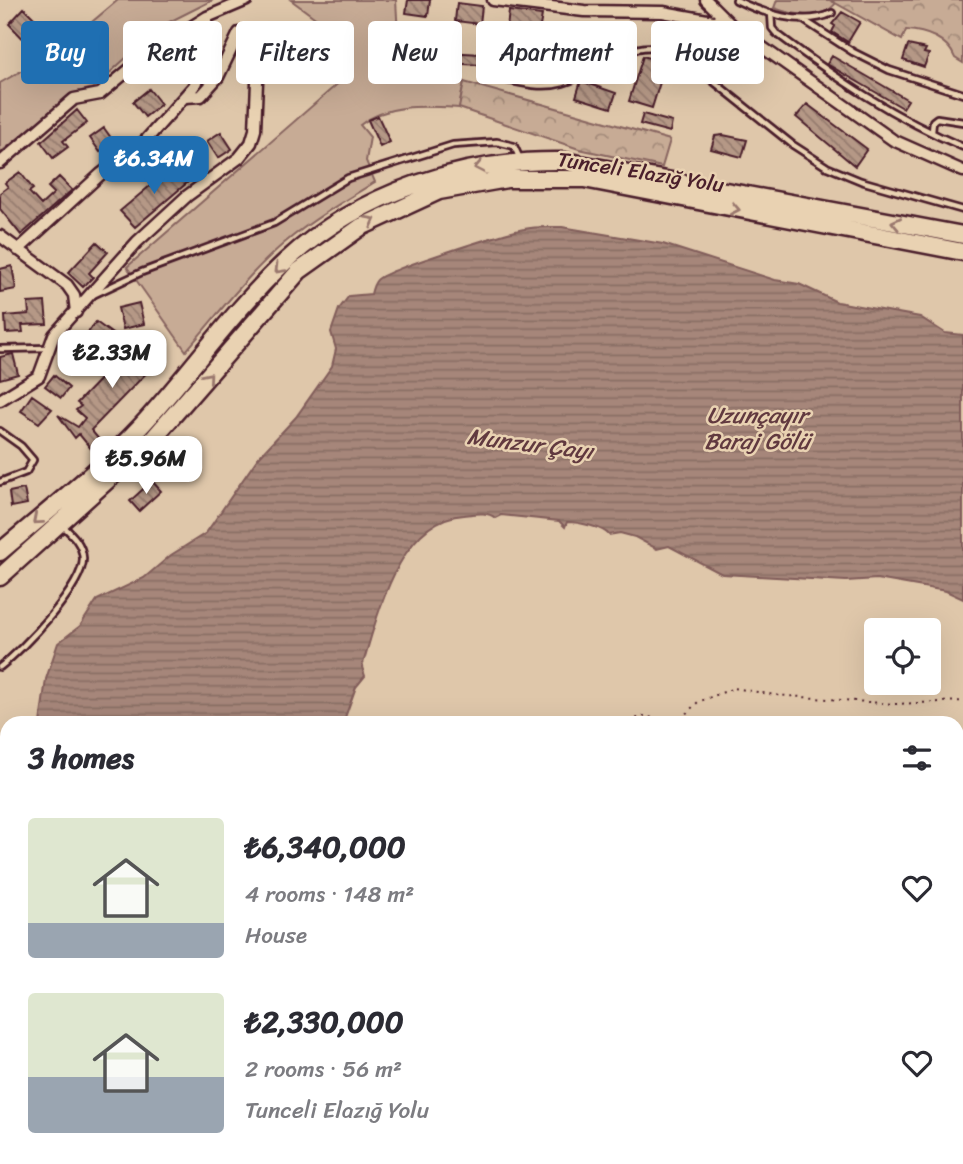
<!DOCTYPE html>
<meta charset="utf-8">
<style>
:root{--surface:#fff;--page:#f7f7f7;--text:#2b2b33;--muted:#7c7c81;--accent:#1f6fb2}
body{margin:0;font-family:Sriracha,sans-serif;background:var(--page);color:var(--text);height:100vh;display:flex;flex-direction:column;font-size:26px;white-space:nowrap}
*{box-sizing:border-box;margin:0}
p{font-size:23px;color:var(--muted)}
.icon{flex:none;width:38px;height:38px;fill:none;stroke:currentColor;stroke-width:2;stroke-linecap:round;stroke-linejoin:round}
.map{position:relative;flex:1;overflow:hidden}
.side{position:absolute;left:0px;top:716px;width:964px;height:450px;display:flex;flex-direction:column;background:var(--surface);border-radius:21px 21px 0 0;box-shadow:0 7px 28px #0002}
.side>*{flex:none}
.guide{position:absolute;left:21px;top:21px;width:922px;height:63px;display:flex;gap:14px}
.fabs{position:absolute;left:864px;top:618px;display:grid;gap:14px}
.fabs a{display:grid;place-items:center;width:77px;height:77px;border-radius:7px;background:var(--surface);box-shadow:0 7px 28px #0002;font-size:35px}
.price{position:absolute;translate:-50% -60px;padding:0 16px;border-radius:14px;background:#fff;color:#222;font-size:23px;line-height:46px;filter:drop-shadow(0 2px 4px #0008)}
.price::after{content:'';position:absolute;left:50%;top:42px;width:21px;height:16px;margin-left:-10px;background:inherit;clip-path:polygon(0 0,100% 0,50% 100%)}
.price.selected{background:var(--accent);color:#fff}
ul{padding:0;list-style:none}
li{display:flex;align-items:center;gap:21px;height:175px;padding:0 28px}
li span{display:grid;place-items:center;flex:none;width:196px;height:140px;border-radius:7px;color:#555}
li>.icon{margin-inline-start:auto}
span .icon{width:84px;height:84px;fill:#fffc;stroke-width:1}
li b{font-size:30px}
h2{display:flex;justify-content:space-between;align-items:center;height:84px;padding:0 28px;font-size:30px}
.tag{padding:0 24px;border-radius:7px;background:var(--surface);box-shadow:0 7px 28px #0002;font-size:24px;line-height:63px}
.tag.selected{background:var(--accent);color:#fff}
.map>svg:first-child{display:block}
.green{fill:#c7ab95;stroke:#886560;stroke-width:2}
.forest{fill:url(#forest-crowns);stroke:#886560;stroke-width:2}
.water{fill:url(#water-rules);stroke:#815d5a;stroke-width:2}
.building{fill:url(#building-back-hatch);stroke:#4a1f2b;stroke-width:2}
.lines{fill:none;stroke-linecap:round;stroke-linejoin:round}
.service-casing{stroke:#4a1f2b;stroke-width:10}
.minor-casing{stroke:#4a1f2b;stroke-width:15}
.primary-casing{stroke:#4a1f2b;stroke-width:21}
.path{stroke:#4a1f2b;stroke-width:2;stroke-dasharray:2 5;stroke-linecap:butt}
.service{stroke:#e9d2b2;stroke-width:4.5}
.minor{stroke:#e9d2b2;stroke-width:10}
.primary{stroke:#e9d2b2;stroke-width:16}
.oneway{stroke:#9a786e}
.labels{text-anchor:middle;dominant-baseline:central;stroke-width:5;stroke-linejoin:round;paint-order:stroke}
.street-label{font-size:21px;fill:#4a1f2b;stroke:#e9d2b2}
.water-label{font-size:23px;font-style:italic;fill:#61393f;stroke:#e9d2b2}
</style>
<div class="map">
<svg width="963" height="1164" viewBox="0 0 963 1164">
<defs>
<pattern id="forest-crowns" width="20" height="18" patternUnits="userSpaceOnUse" patternTransform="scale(1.75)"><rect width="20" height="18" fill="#c7ab95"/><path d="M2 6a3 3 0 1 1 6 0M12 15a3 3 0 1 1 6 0" fill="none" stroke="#a48b7a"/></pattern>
<pattern id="water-rules" width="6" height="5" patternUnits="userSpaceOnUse" patternTransform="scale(1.75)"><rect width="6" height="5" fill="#a6867a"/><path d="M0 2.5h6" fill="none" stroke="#896d64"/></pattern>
<pattern id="building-back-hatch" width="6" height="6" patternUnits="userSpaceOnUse" patternTransform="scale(1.75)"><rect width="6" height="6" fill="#b59886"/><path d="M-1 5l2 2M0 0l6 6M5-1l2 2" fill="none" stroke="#957b6e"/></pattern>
</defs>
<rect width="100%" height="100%" fill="#dfc7aa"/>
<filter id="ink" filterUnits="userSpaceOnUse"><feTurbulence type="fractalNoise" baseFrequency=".0143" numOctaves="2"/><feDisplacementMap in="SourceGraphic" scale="14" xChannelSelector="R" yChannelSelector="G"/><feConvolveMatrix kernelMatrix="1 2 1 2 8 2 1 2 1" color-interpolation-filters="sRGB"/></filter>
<g filter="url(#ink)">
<path class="green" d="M118,0H213L161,26L93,88L74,93L0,153V83L83,36L80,32Z
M291,0H396L398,35H434V48L421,50L419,78L464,82L459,108C425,106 388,103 360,125L370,137L366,161L375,182C347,199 319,215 293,236C252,268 220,312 186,351L127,267L342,80L329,28Z
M777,0H830L836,3C822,21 793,15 774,8Z"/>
<path class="forest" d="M830,0H963V63L955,58C948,39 926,31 906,30L902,40Z
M464,82L670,140L662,167L579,149L459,108Z"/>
<path class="water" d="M562,227L663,244L775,280L799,284L837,302L920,317L945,333L963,335V599L946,591L877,579L846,581L722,574L669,546L657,549L635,537L620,533L609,535C603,527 578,522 567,522L565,527L559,521L501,515L495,518C488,511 474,514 464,515C399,519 378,615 362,667L365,676L356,687L343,723H40L46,679L58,643L80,626L97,600L144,578L171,555L206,533L258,458L296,417L332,366L336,349L331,332L339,309L349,296L371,294C372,290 374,283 377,280C385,270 505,233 524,229C536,226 549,227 562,227Z
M7,803V1158H640V1164H0V811Z"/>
<path class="building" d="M408,0H430L428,16L406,13Z
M457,3L482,6L480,24L455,21Z
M24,8L48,32L32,48L9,24Z
M509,11L542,15L539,32L507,28Z
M842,12L860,22L848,42L832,32L835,26L832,24Z
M908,45L926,49L924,53L929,54L924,67L903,60Z
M428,51L481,54V65L427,62Z
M643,56L666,63L652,108L629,101Z
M832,56L908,100L903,108L827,64Z
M525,64L552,65L551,79L524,78Z
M581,81L616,93L611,108L576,97Z
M149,89L161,104L145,117L133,102Z
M807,104L867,149L855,166L796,117Z
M77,110L87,123L63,141L68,147L53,158L41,142Z
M643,114L672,122L670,132L640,124Z
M378,116L390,142L380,147L368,120Z
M104,128L114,142L100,152L90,138Z
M221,132L232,149L218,158L207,141Z
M723,135L747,140L742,157L711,149L715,136Z
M175,165L188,182L135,227L120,211Z
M20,172L33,189L29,192L41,205L54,193L48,187L59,177L72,190L21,235L0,209V193L8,187L5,183Z
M97,242L108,252L89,273L93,277L83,287L68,273Z
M12,266L16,289L0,292V269Z
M45,302L47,324L22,325L23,332L6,333L5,316L29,314L28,303Z
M139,303L144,324L123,329L118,308Z
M96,322L115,336L99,357L80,343Z
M141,337L161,358L91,430L101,442L92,450L79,434L75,438L58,415L78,427L85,418L76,410L81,406L77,403Z
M13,354L18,374L0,379V357Z
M54,375L69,388L61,398L45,386Z
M32,395L52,409L39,423L21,411Z
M152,481L161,491L139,511L130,501Z
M24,489L27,504L11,507L9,492Z"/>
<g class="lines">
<defs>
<path id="service" d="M736,0C762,13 804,27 832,13
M771,13L772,28L776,33C836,78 894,118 963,147
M802,19L853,52L889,70L963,94
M488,76C513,81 539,90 563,83C609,69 633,29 683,57L793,145L827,167L861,181L963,210
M932,132L933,121L937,118L963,122
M93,295L142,272L274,223L348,178L453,145L497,142L514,146L519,157
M0,349L48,348
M0,431L21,446L33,460L26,472L0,482
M0,667C22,650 84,586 83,558C82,544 73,535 63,526"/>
<path id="minor" d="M493,0L584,11L663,12L729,24
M706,0L731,25L893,140L963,171
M0,163L74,99L100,94L148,54L207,17L247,0
M0,236L67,285L74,295L76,312
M18,250L101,174L145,141L194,86L202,69L207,17
M0,400L39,376L54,335L137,242L187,196L239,158L251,143L255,130L257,82L256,51L249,34L239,33L218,77L201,96L185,97"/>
<path id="primary" d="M0,552C48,511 99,471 142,425C191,372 233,310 286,261C361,192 464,159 564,161L963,235
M0,577L151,441L299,271L361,227L439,191L507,179H584L963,252"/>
</defs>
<use href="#service" class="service-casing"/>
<use href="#minor" class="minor-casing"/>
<use href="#primary" class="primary-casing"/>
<path class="path" d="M623,723L644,716L674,723
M676,723L698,702L734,688L775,695L895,704L963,701
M828,1158L830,1164"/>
<use href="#service" class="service"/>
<use href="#minor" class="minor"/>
<use href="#primary" class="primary"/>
</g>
<defs><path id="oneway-chevron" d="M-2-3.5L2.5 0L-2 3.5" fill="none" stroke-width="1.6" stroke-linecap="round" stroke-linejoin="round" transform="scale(1.75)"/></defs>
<g class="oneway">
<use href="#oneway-chevron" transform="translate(479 167) rotate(169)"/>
<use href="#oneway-chevron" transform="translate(735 209) rotate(11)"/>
<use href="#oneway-chevron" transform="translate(371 221) rotate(-28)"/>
<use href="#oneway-chevron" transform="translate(896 223) rotate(-168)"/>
<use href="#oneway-chevron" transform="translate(279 269) rotate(134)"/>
<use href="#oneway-chevron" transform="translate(208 377) rotate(-49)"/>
<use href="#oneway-chevron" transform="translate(37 520) rotate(139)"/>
</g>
</g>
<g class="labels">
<g class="street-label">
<text transform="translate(641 172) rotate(9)">Tunceli Elazığ Yolu</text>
</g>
<g class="water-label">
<text x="757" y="415">Uzunçayır<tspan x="757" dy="26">Baraj Gölü</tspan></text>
<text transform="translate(530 444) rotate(7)">Munzur Çayı</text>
</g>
</g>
</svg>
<div class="fabs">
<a><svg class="icon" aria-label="locate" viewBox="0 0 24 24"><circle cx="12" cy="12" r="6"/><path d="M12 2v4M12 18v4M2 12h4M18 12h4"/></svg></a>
</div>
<b class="price selected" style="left:154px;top:196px">₺6.34M</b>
<b class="price" style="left:112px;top:390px">₺2.33M</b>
<b class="price" style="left:146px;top:496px">₺5.96M</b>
<div class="guide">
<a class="tag selected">Buy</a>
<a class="tag">Rent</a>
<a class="tag">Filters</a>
<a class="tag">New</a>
<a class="tag">Apartment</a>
<a class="tag">House</a>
</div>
<section class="side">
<h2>3 homes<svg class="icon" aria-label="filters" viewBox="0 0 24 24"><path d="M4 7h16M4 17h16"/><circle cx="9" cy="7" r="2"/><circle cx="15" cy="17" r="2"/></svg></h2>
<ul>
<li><span style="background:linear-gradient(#dfe7d0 75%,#9aa5b1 0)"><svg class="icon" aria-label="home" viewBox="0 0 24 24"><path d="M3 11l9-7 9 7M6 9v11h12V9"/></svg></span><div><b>₺6,340,000</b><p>4 rooms · 148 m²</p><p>House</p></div><svg class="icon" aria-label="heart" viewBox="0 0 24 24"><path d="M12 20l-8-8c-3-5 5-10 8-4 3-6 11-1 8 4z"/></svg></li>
<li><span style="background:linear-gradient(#dfe7d0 60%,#9aa5b1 0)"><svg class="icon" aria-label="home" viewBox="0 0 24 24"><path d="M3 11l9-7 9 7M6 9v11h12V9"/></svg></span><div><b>₺2,330,000</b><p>2 rooms · 56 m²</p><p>Tunceli Elazığ Yolu</p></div><svg class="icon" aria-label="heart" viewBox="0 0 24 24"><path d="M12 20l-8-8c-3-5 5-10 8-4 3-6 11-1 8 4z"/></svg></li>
</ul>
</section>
</div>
